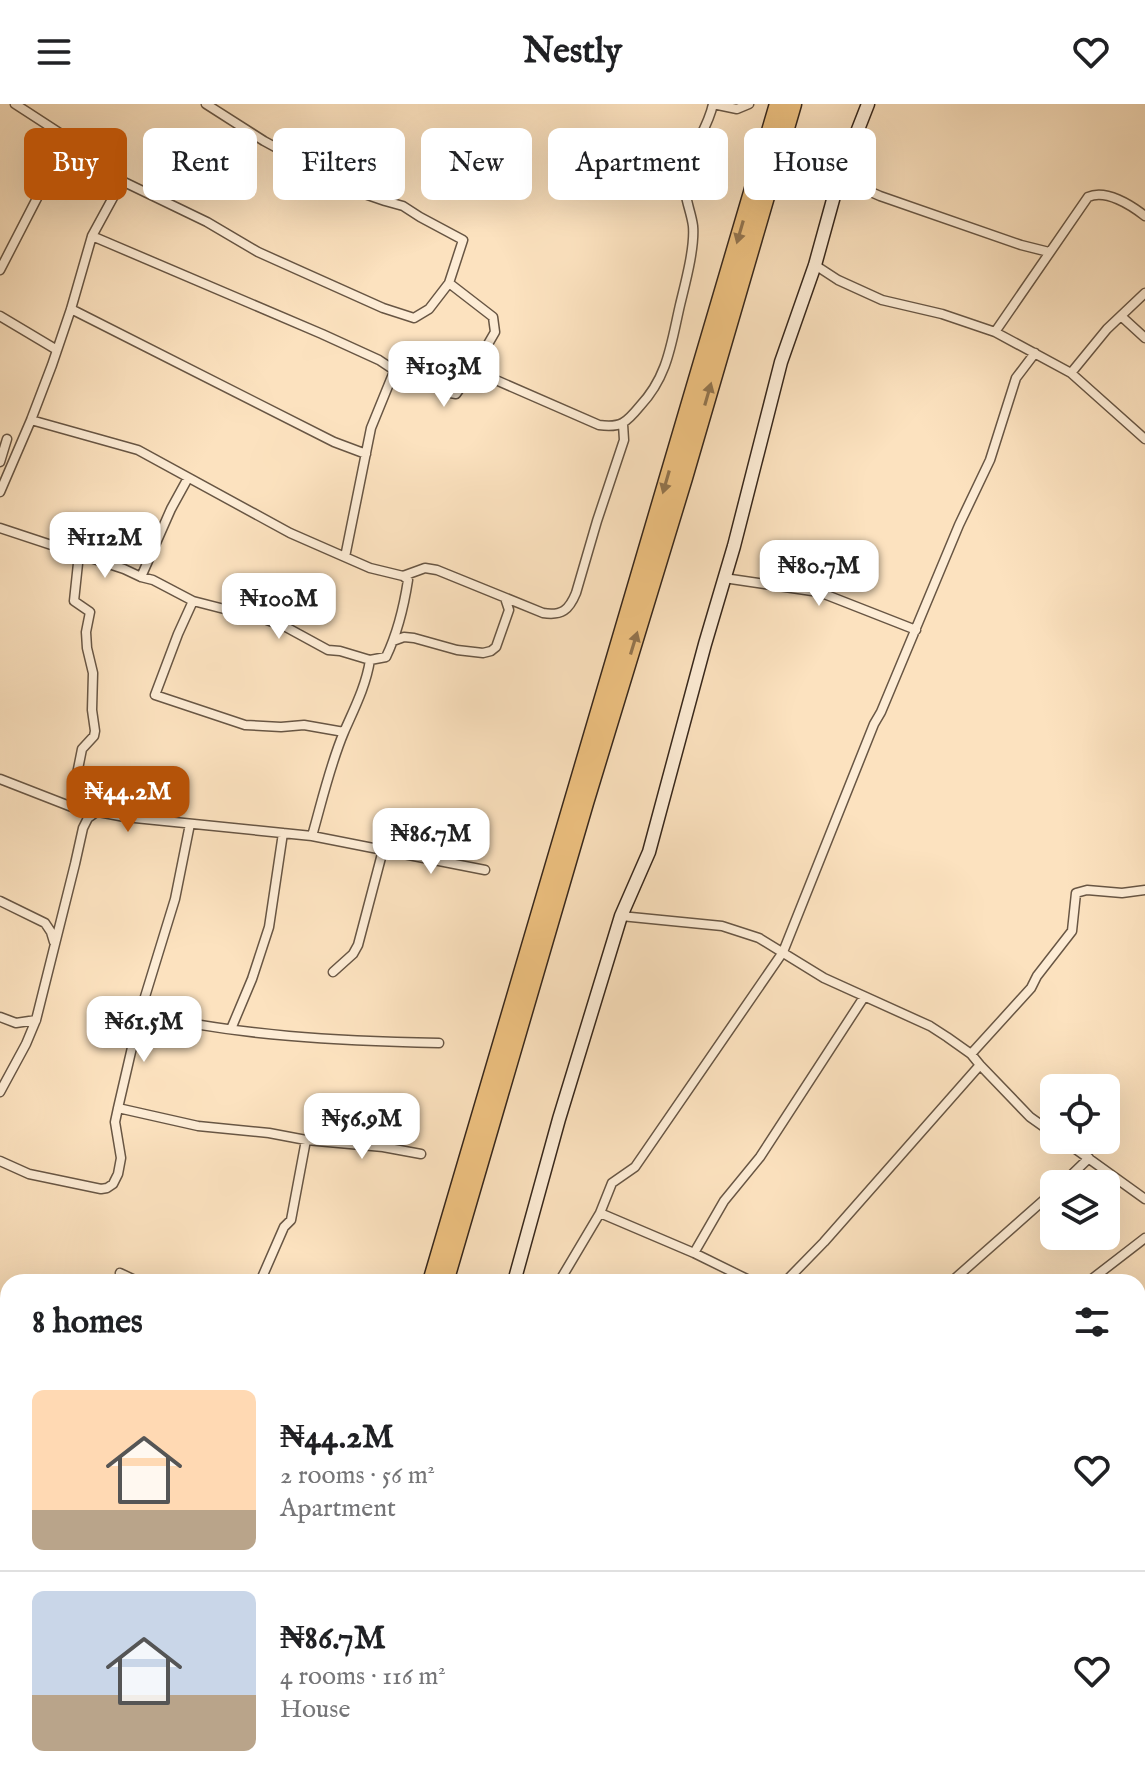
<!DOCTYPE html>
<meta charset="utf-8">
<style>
:root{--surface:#fff;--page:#f2f2f2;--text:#202124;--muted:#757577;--line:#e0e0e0;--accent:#b45309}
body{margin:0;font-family:"IM FELL English",serif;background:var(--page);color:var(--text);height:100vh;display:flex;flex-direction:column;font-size:30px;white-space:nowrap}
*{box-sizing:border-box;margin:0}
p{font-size:26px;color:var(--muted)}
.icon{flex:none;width:44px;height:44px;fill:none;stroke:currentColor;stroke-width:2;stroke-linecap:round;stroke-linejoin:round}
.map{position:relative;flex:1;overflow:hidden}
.panel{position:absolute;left:0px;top:1170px;width:1146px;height:514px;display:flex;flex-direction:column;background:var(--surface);border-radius:24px 24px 0 0;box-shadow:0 8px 32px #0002}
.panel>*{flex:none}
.hud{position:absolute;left:24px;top:24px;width:1098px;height:72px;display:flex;gap:16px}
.fabs{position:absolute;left:1040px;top:970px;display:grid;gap:16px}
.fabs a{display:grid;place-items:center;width:80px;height:80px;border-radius:12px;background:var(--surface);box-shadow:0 8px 32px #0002;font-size:40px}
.price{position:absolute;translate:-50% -68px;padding:0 18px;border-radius:16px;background:#fff;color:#222;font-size:26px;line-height:52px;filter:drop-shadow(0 2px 4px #0008)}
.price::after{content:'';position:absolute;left:50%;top:48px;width:24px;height:18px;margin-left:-12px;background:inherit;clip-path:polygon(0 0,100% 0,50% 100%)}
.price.on{background:var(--accent);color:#fff}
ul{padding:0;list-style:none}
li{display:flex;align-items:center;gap:24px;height:200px;padding:0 32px}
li+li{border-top:2px solid var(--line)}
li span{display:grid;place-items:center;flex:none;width:224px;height:160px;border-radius:12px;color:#555}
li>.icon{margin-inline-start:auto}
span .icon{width:96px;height:96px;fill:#fffc;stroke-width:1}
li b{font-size:34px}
h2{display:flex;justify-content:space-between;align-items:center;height:96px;padding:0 32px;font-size:34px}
.chip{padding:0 28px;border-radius:12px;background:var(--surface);box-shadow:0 8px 32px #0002;font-size:28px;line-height:72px}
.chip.on{background:var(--accent);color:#fff}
header{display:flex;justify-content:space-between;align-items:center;height:104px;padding:0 32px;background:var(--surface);font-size:36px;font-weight:700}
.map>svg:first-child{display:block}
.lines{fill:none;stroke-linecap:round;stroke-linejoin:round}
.street-casing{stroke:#685644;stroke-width:11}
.secondary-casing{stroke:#37271b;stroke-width:15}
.highway-casing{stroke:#37271b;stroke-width:19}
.street{stroke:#fdecd5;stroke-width:8}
.secondary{stroke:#fdecd5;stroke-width:12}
.highway{stroke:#eec180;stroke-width:16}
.oneway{fill:#92744e}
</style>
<header><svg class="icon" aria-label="menu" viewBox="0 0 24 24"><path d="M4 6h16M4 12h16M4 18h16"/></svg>Nestly<svg class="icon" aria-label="heart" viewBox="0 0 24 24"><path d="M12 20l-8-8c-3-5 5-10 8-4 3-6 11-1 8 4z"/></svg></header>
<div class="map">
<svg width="1145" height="1683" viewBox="0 0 1145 1683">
<rect width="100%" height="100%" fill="#fce2bf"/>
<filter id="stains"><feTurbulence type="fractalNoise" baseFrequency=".0025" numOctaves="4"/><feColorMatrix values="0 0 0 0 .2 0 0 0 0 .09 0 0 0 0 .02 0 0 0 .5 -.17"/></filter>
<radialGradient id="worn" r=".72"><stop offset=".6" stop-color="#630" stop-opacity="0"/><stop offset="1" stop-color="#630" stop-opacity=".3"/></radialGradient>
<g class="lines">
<defs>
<path id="street" d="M15,0L89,48L122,77L207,118L258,148L383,204L414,214L429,205L449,179
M206,0L264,37L356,87L385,97L403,102L420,113L463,136L449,179L493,213L495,228L473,266L599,321C621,324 626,319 640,302C668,272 671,240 680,201C685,180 695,144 693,122C691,106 683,92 685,74C688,47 708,26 713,0
M713,0L737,5L749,0
M839,74L880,92L1021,141L1049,148
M92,132L322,230L379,256L397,268L423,277L445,288L456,290L473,266
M815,161L838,176L882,196L942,210L995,228L1071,269L1145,335
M0,166L68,34
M71,205L334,338L366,350
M0,212L57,246
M1121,212L1145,234
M995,228L1088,93C1106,85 1131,101 1145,112
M1071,269L1107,225L1145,189
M31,316L138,346L290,429L370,464L403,472L425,464L437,466L543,509C562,512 569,506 576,489L597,417L624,336L623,320
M0,358L7,335
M188,374L171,405L141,473L153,476L193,497L178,530L155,591L245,621L281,623L304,621L344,628
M0,388L31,316L52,261L71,205L92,132L122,77
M0,424L124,465L141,473
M345,453L371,324L393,270L397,268
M724,474L819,488L916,526
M193,497L267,516L284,522L328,546L340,547L370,556
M393,537L404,533L414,534L457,546L483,549L491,547L496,543L509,506L505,494
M0,675L72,703L125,713L312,732L485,766
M78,705L79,684L76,675L82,645L94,632L95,627L92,606L93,569L87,544L86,528L90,508L74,497L79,450
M312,732C322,697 330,661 344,628C354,605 366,582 370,556L386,553C397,530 404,502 408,476L403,472
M0,797L45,819L51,828L54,838
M621,812L722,822L759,834L824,874L930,922L947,933L971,950L980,961L1030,1013L1054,1030
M333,868L353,850L358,841L383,746
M140,909C238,932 339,937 439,939
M0,913L16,919L36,916
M231,925L252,875L269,823L283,729
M971,950L1031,884L1037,872L1072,827L1076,789L1087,786L1122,789L1145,786
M0,988L26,940L36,916L75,760L83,724L88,714L95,709
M118,1004L198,1022L269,1029L306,1036L383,1043L421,1050
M1063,1036L1145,1095
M0,1057L29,1070L101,1085L107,1084L113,1080L118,1070L121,1054L115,1018L118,1004L140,909L175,795L190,720
M1062,1080L1089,1054
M600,1109L694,1149L753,1178
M694,1149L724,1097L760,1053L864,893
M120,1169L137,1177L153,1178
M260,1178L284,1123L291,1116L306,1036
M559,1178L600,1109L612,1079L635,1063L783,848L874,620L881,608L959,421L990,356L1016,274L1035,249
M785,1178L824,1138L980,961
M951,1178L1054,1087
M1088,1178L1145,1134
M1138,1218L1145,1203
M0,1228L8,1233
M1138,1390L1145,1379
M0,1414L8,1403
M0,1551L8,1558
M0,1632L8,1622
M375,1676L381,1683
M539,1676L549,1683
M628,1676L639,1683
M1109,1676L1126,1683
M782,1683L787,1676
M894,1683L898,1676
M1003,1683L1007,1676"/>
<path id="secondary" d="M514,1178L559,1015L621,812L649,748L705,540L734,442L781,258L815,161L839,74L868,0
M361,1683L363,1676"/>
<path id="highway" d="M431,1178L778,0
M445,1178L585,699L684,374L793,0
M276,1683L278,1676
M296,1683L298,1676"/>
</defs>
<use href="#street" class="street-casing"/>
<use href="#secondary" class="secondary-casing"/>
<use href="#highway" class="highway-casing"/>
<use href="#street" class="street"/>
<use href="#secondary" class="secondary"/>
<use href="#highway" class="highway"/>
</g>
<defs><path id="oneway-solid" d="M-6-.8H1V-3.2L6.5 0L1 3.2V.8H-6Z" transform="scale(2)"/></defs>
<g class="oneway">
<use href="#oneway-solid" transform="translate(740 128) rotate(106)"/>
<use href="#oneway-solid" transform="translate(708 290) rotate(-74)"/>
<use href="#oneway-solid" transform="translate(666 378) rotate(106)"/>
<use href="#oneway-solid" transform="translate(634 539) rotate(-73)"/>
</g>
<rect width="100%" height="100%" filter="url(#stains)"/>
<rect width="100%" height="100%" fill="url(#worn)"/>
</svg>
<div class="fabs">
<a><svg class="icon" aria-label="locate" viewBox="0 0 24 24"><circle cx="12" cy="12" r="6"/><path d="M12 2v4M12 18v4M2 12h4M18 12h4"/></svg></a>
<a><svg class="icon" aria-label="layers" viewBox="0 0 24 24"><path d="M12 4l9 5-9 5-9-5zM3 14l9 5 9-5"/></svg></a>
</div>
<b class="price" style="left:444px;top:305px">₦103M</b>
<b class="price" style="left:105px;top:476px">₦112M</b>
<b class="price" style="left:819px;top:504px">₦80.7M</b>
<b class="price" style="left:279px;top:537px">₦100M</b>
<b class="price on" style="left:128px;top:730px">₦44.2M</b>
<b class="price" style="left:431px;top:772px">₦86.7M</b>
<b class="price" style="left:144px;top:960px">₦61.5M</b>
<b class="price" style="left:362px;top:1057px">₦56.9M</b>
<div class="hud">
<a class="chip on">Buy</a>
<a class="chip">Rent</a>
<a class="chip">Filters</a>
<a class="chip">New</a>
<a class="chip">Apartment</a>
<a class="chip">House</a>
</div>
<section class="panel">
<h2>8 homes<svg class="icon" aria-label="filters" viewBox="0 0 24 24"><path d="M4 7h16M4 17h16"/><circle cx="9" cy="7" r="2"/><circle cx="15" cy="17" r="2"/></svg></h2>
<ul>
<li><span style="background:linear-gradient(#ffd9b3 75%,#b9a48a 0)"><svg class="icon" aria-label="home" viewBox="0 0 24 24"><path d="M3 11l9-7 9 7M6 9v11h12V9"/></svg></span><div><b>₦44.2M</b><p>2 rooms · 56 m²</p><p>Apartment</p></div><svg class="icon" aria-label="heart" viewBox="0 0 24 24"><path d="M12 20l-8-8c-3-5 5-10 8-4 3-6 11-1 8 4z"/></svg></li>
<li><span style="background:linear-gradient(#c9d6e8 65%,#b9a48a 0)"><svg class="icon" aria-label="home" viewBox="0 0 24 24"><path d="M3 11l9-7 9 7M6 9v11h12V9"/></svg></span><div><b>₦86.7M</b><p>4 rooms · 116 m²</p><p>House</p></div><svg class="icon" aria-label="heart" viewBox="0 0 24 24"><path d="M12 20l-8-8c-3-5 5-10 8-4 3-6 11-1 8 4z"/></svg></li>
</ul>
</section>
</div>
